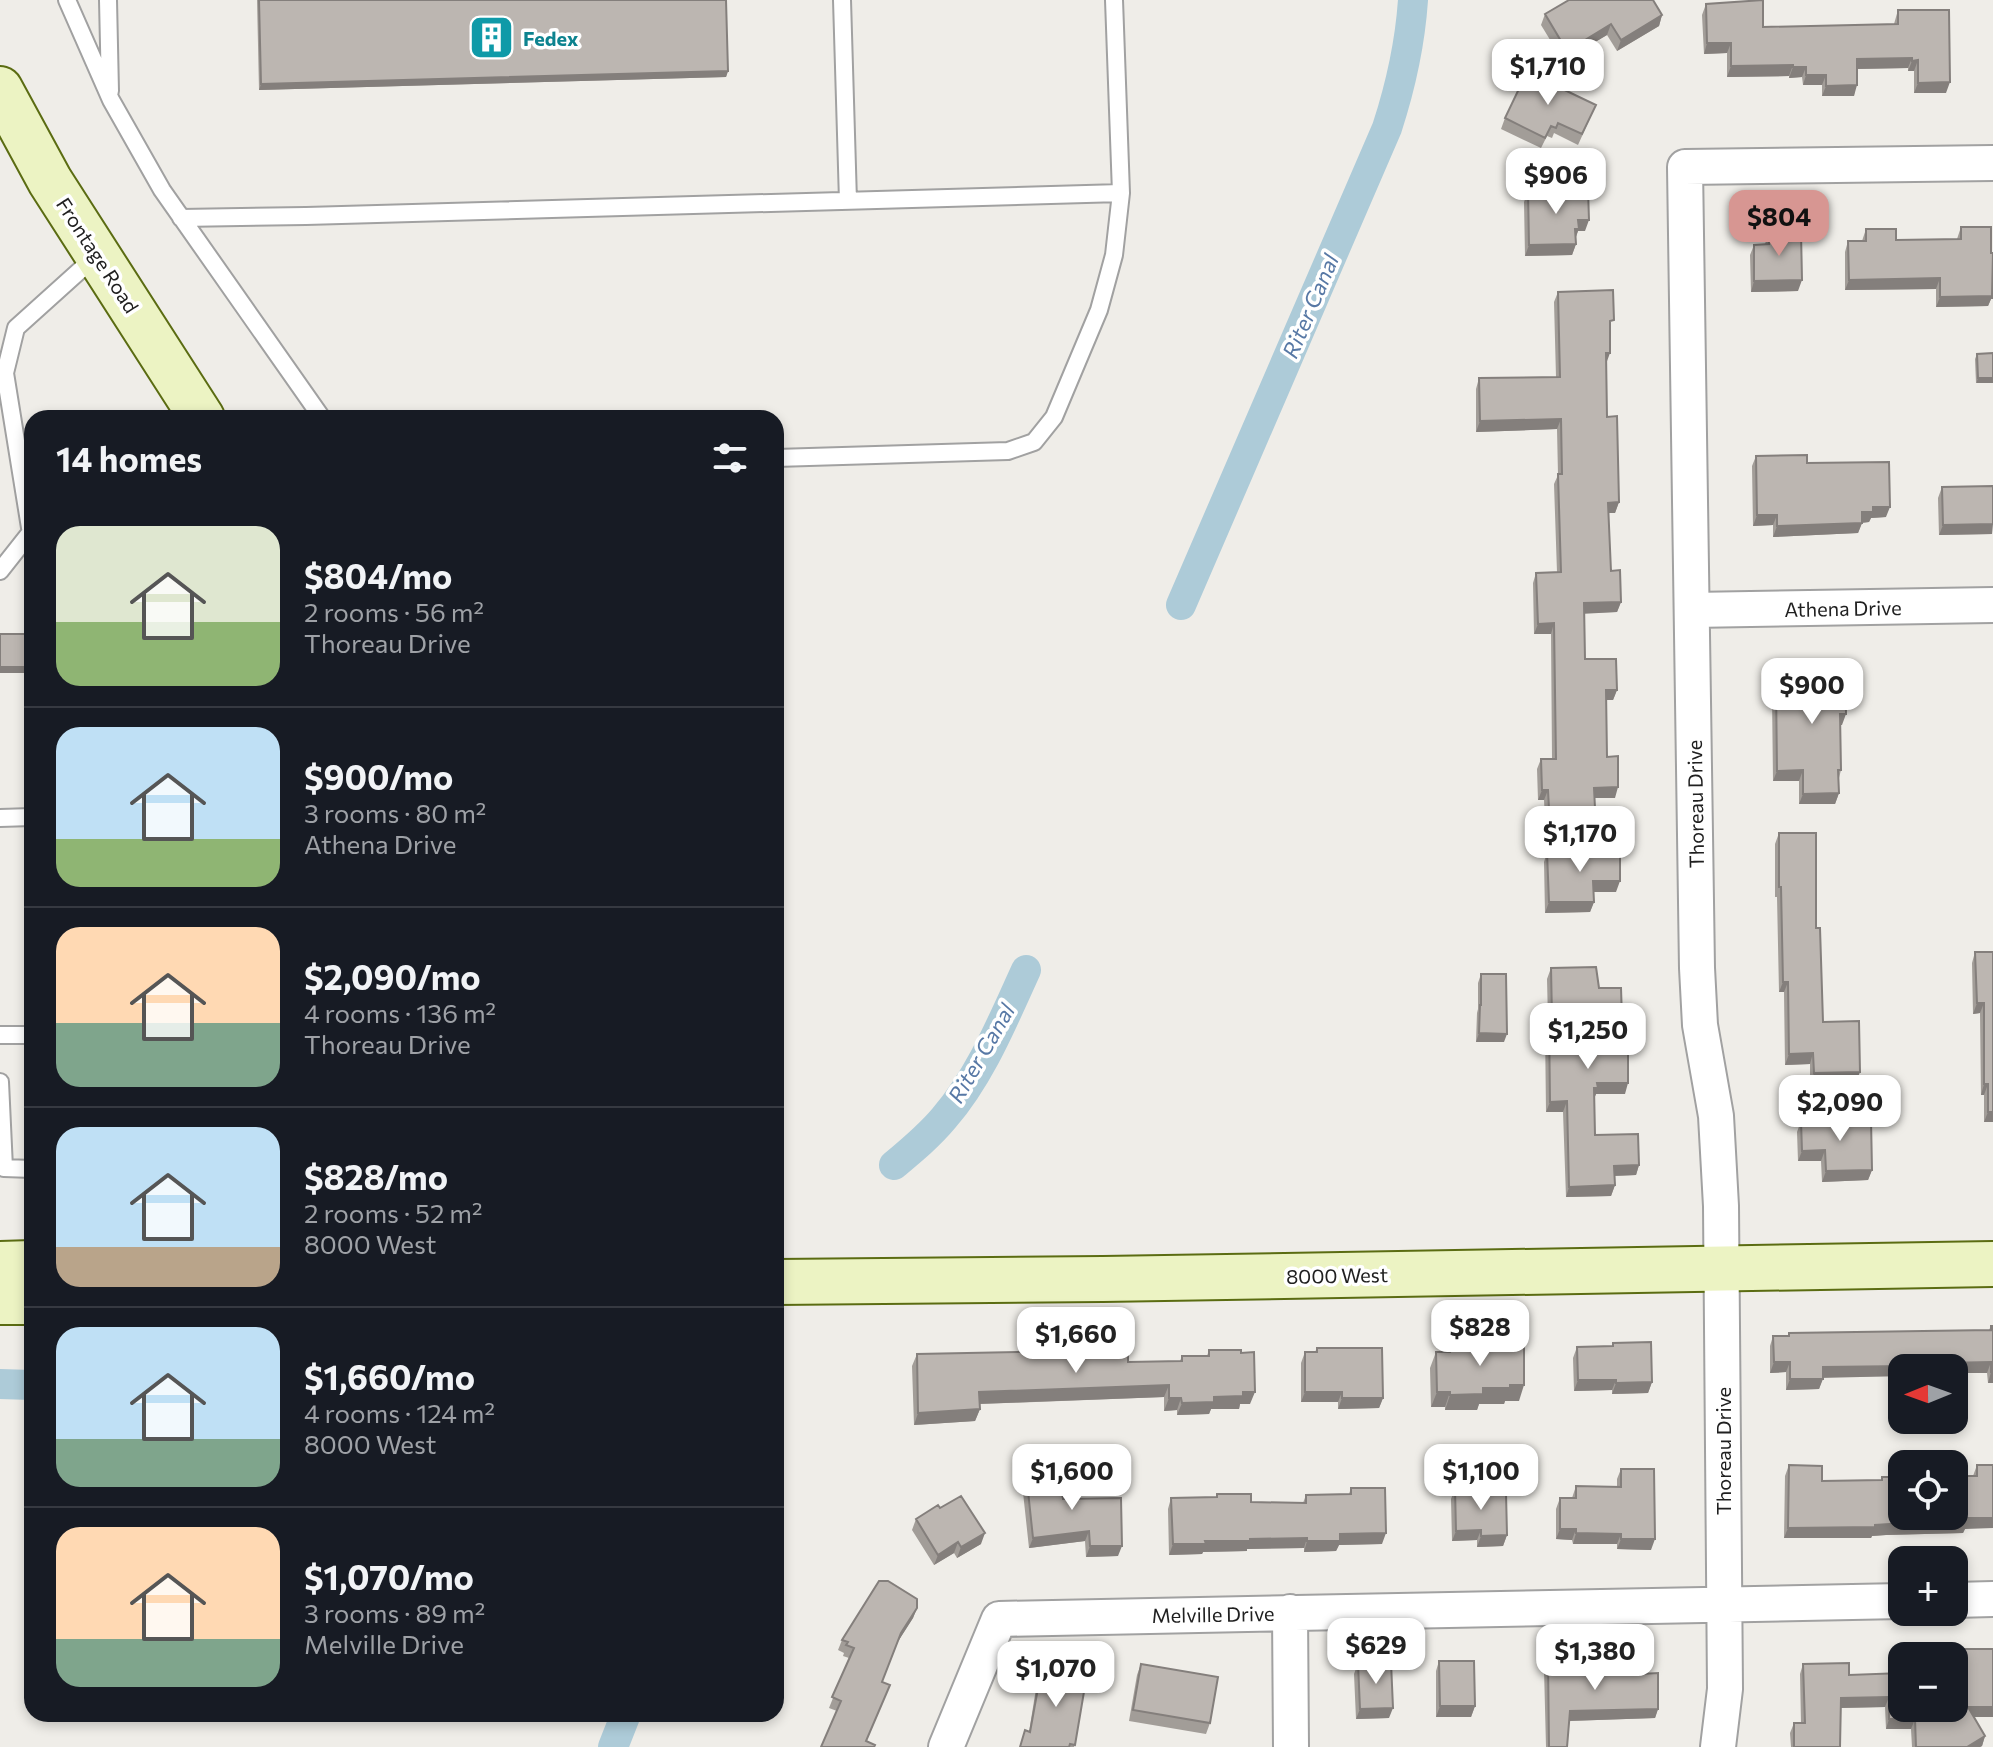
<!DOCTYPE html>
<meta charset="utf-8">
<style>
:root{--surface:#171b24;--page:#242831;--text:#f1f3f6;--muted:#9ea1a6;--line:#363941;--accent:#d79692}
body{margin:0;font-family:Commissioner,sans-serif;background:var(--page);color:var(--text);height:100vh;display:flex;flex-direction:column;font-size:30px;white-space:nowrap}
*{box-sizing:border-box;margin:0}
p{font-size:26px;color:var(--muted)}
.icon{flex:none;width:44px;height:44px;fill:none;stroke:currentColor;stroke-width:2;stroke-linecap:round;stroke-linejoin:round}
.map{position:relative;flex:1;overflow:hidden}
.sheet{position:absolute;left:24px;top:410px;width:760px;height:1312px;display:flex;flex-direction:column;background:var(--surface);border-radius:24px;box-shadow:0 4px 12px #0003}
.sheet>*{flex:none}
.needle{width:52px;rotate:269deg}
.buttons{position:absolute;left:1888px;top:1354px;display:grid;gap:16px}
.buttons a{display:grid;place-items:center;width:80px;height:80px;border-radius:16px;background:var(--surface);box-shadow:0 4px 12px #0003;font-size:40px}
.price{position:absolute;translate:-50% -68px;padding:0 18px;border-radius:16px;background:#fff;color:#222;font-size:26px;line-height:52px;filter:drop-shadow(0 2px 4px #0008)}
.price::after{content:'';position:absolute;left:50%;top:48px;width:24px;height:18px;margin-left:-12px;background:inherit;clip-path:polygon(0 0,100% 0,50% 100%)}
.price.selected{background:var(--accent);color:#111}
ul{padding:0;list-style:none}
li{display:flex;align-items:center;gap:24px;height:200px;padding:0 32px}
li+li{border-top:2px solid var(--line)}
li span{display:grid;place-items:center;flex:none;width:224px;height:160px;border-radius:24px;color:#555}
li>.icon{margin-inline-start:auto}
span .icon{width:96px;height:96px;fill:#fffc;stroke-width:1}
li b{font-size:34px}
h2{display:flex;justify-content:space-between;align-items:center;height:96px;padding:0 32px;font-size:34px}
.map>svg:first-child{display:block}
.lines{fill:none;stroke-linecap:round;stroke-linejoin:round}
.canal{stroke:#adcbd8;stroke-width:30}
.lane-casing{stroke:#a1a1a1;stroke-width:20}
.street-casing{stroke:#a1a1a1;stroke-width:38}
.secondary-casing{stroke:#5b6c12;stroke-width:48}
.lane{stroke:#fff;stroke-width:16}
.street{stroke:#fff;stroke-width:34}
.secondary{stroke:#ecf3c3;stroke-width:44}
.wall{fill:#a29d98}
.shaded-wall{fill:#847f7c}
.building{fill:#bcb6b1;stroke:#847f7c;stroke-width:2}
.labels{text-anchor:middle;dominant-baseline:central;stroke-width:7;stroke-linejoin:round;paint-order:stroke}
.culture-label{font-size:20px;font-weight:bold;fill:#0d838f;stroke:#fff;text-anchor:start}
.street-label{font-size:20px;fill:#202020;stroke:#fff}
.water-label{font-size:22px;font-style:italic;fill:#5778a5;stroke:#fff}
</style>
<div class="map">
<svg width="1993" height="1747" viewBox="0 0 1993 1747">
<rect width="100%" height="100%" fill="#efede8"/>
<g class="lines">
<path class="canal" d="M1181,605L1387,128C1401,85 1410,44 1413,0
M894,1165C912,1150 929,1136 944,1118C981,1075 1003,1020 1026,970
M0,1384L32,1385
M613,1747L626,1714"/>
<defs>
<path id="lane" d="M67,0L111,100L162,190L322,418
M108,0L110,91
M842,0L848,201
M181,218L306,216L1121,193
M776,458L1008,451L1034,442L1054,417L1099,310L1114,255L1121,193L1114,0
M32,540L5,373L16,328L97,255
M0,571L30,533
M0,818L32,817
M0,1035H32
M0,1082L4,1168L32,1169"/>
<path id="street" d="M1692,610L1993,605
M1954,1600L1993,1599
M1290,1612L1291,1747
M946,1747L999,1619L1902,1601
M1718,1747L1725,1689L1721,1206L1716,1116L1700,1025L1697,968L1685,167L1993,163"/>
<path id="secondary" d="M0,89L50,181L202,418
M0,1264L32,1263
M776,1282L1103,1279L1993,1264
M0,1302H32"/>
</defs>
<use href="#lane" class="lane-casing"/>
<use href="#street" class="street-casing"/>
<use href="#secondary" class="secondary-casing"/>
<use href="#lane" class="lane"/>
<use href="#street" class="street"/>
<use href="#secondary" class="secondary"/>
</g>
<path class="wall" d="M257,0H726L728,71L726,77L259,90Z
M1706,4L1763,27L1894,24L1898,10L1946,93H1914V71H1908V68L1857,69L1854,96H1822V85H1803L1802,77L1789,78V76L1727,77V53L1704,54L1702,15Z
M1545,14L1662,15L1659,26L1617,51L1607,35L1563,61L1541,25Z
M1596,105L1578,145L1554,133L1552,138L1547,136L1541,148L1501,129L1505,118Z
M1528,191L1585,231H1578L1576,237V244L1572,255L1525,256L1524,202Z
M1961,227L1993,253V299H1991L1988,306L1936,307V289L1845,290V252L1848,241H1862L1866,229L1896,240L1957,239Z
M1769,232L1798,291L1751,292L1750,255L1754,245L1765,244Z
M1558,292L1610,331L1606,364L1607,417L1619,502L1615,513H1608L1611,571L1621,602L1617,612L1584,613L1585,659L1617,690L1613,700H1606L1607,757L1615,798H1594L1591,818L1545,820L1544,800H1538L1537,769L1541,759H1552L1551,634H1534L1533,583L1536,573L1557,572L1554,484L1558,475L1557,429L1476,432V389L1479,378L1556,377L1554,302Z
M1993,353L1976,383L1975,359L1977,354Z
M1756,456L1807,463L1886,517L1871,518L1869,522L1862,523L1858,533L1773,537V525L1753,526L1752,466Z
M1942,487L1992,534L1939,535L1938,498Z
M1802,664L1842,725H1840L1841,770L1839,778V793L1835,804H1799V781H1773L1772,696L1776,685H1795Z
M1779,833L1816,928L1823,1022L1856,1082L1810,1084V1064L1785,1065L1784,992H1779L1777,897H1775V844Z
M1547,852L1616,892H1594V902L1590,912L1545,913L1544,862Z
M1975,952H1993V1122H1984V1095H1981L1980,1013L1973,1014L1972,963Z
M1551,968L1599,988L1625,1094H1596L1594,1098L1595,1135L1639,1165L1636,1175L1614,1176L1615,1185L1611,1196L1566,1197L1563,1112H1546L1545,1028L1548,1020L1547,979Z
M1481,974L1504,1042H1476L1477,1013L1478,1009V983Z
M1801,1121L1872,1170L1868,1180L1822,1182L1821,1161H1798L1797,1132Z
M1991,1326L1993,1383H1988L1987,1373L1954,1368H1902V1380V1376L1823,1377L1819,1389L1786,1390V1372L1770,1373V1346L1773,1336H1788L1789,1333L1989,1330Z
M1613,1343L1652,1382L1648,1393L1612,1394V1390L1574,1391L1573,1358L1577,1347L1612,1346Z
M1449,1345L1519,1401H1505L1504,1404H1479L1477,1410H1445V1407H1431L1430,1368L1436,1352H1447Z
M1317,1348L1383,1398L1379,1408L1338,1409V1402H1301V1363L1305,1352H1315Z
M1209,1350L1250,1404H1240L1239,1409H1211L1209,1414L1177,1415V1410L1164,1411V1397L980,1404V1409L975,1421L914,1425L912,1366L917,1354L1128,1362L1180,1361L1182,1356H1207Z
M1789,1465L1822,1481L1881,1480L1882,1477L1973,1476L1977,1465H1993L1963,1533L1886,1535L1872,1536L1871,1538H1784L1785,1476Z
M1621,1469L1651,1550L1617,1549V1544H1573L1572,1540L1556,1539V1509L1560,1498H1572L1576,1486L1617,1487V1479Z
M1026,1472L1058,1487L1063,1499L1118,1556L1086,1557L1085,1541L1029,1548L1022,1483Z
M1351,1488L1382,1544L1339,1545L1336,1551L1304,1552V1548L1247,1549V1551L1203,1552L1202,1554L1169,1555L1168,1509L1171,1498L1216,1497L1217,1494L1251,1502L1303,1503L1306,1495L1349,1494Z
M1455,1488L1481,1494L1507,1535L1503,1546L1477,1547V1540L1452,1541L1451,1499Z
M940,1508L981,1544L957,1558L954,1553L934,1565L912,1530L916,1519Z
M917,1608L913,1618L897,1643L821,1747L837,1711L829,1708L849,1658L843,1656L844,1653L838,1650L842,1640Z
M1961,1649L1993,1717H1974L1985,1736L1982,1746L1980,1747H1912L1911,1729H1886L1885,1707L1841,1708L1840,1747H1791L1790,1733L1794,1723H1801L1800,1674L1803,1664L1849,1675L1957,1671V1659Z
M1548,1659L1641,1674L1658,1709L1655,1718L1569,1721L1567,1747H1546L1544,1669Z
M1439,1661L1475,1706L1471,1717H1436V1671Z
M1358,1663L1389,1718L1356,1719L1354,1674Z
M1141,1664L1210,1723L1206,1734L1129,1721L1137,1675Z
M1042,1666L1075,1745L1074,1747H1020L1025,1730L1029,1732L1038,1676Z"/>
<path class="shaded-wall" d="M1662,15L1659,26L1617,51L1621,40Z
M1611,24L1607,35L1563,61L1567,51Z
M1707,43H1731L1727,53L1704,54Z
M1912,58L1908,68L1853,69L1857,59Z
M1918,60L1914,71H1908L1912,61Z
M1793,65L1789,76L1727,77L1731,66Z
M1793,67H1806L1802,77L1789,78Z
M728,71L726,77L259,90L261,84Z
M1806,75H1826L1822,85H1803Z
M1950,82L1946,93H1914L1918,83Z
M1857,85L1854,96H1822L1826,86Z
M1578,220H1589L1585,231H1578L1575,239H1571Z
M1576,244L1572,255L1525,256L1529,245Z
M1940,278L1936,289L1845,290L1849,280Z
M1802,280L1798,291L1751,292L1754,281Z
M1992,288H1993V299H1991L1988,306L1936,307L1940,297Z
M1606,353H1610L1606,364H1602Z
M1978,378H1993V383H1976Z
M1561,419L1557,429L1476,432L1480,421Z
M1619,502L1615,513H1604L1608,503Z
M1873,507H1890L1886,517L1871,518L1869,522L1858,523L1862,512Z
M1757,515H1777L1773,525L1753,526Z
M1862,523L1858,533L1773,537L1777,526Z
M1993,524L1992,534L1939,535L1943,525Z
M1621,602L1617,612L1580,614L1584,603Z
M1554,623L1551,634H1534L1538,624Z
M0,667H32V673H0Z
M1606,690H1617L1613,700H1602Z
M1840,714H1846L1842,725H1836Z
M1803,770L1799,781H1773L1777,771Z
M1618,787L1615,798H1590L1594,788Z
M1542,790H1548L1544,800H1538Z
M1839,793L1835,804H1799L1803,794Z
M1595,808L1591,818L1545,820L1549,809Z
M1593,881H1620L1616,892H1590Z
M1549,902H1594L1590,912L1545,913Z
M1783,982H1788L1784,992H1779Z
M1977,1003H1984L1980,1013L1973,1014Z
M1479,1033L1507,1034L1504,1042H1476Z
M1813,1053L1810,1064L1785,1065L1789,1054Z
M1860,1072L1856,1082L1810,1084L1814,1073Z
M1597,1083H1628L1625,1094H1596L1594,1099V1088Z
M1984,1084H1988L1984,1095H1981Z
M1567,1101L1563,1112H1546L1550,1102Z
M1988,1112H1993V1122H1984Z
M1825,1150L1821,1161H1798L1802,1151Z
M1639,1165L1636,1175L1610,1176L1614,1166Z
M1872,1170L1868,1180L1822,1182L1826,1171Z
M1615,1185L1611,1196L1566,1197L1569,1187Z
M1774,1362H1790L1786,1372L1770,1373Z
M1991,1362L1987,1373H1954V1368H1941L1943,1363Z
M1906,1366L1905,1368H1902V1376L1819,1378L1823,1367Z
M1991,1372H1993V1383H1988Z
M1790,1379H1823L1819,1389L1786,1390Z
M1578,1380H1616L1612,1390L1574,1391Z
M1652,1382L1648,1393L1612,1394L1616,1383Z
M1169,1385L1164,1397L975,1404L979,1392Z
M1510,1385H1524L1519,1401H1505L1504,1404H1479L1477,1410H1445L1450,1395L1483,1388Z
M1243,1392H1255L1250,1404H1240L1239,1409H1211L1209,1414L1177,1415L1182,1403Z
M1305,1392H1342L1338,1402H1301Z
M1437,1392H1450L1445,1407H1431Z
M1169,1398H1181L1177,1410L1164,1411Z
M1342,1398H1383L1379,1408L1338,1409Z
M980,1409L975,1421L914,1425L918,1413Z
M1967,1518H1993V1528L1965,1529L1963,1533L1886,1535L1872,1536L1871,1538H1784L1788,1528L1875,1525Z
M1560,1529H1576L1572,1540L1556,1539Z
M1481,1530L1477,1540L1452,1541L1456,1531Z
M1089,1531L1085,1541L1029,1548L1033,1538Z
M985,1533L981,1544L957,1558L961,1547Z
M1386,1533L1382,1544L1339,1545L1336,1551L1304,1552L1307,1541L1340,1534Z
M1576,1533L1621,1534L1617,1544H1573Z
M1507,1535L1503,1546L1477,1547L1481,1536Z
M1307,1538L1304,1548L1247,1549V1551L1203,1552L1202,1554L1169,1555L1173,1544L1250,1539Z
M1621,1539H1655L1651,1550L1617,1549Z
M958,1542L954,1553L934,1565L938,1555Z
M1090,1546H1122L1118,1556L1086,1557Z
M917,1608L913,1618L897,1643L901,1633Z
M1889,1697L1885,1707L1837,1708L1841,1698Z
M1440,1706H1475L1471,1717H1436Z
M1968,1707H1993V1717H1964Z
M1393,1708L1389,1718L1356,1719L1360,1709Z
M1658,1709L1655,1718L1567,1721L1570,1711Z
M1889,1719H1915L1911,1729H1886Z
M1985,1736L1982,1746L1980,1747H1967Z"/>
<path class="building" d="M259,0H726L728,71L261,84Z
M1569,0H1653L1662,15L1621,40L1611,24L1567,51L1545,14Z
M1763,0V27L1898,24V10H1949L1950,82L1918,83V60L1912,61V58L1857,59V85L1826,86V75H1806V67H1793V65L1731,66V43H1707L1706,4Z
M1527,72L1596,105L1582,134L1558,123L1556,128L1551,126L1545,138L1505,118Z
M1588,189L1589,220H1578L1579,229H1575L1576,244L1529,245L1528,191Z
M1961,227H1991V253H1993L1992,296L1940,297V278L1849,280L1848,241H1866V229H1896V240L1961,239Z
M1769,232H1801L1802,280L1754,281V245L1769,244Z
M1613,290L1614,320L1610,321V353H1606L1607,417L1617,416L1619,502L1608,503L1611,571L1620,570L1621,602L1584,603L1585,659H1616L1617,690H1606L1607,757L1618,756V787L1594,788L1595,808L1549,809L1548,790H1542L1541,759H1556L1554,623L1538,624L1536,573L1561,572L1558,474H1562L1561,419L1480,421L1479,378L1560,377L1558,292Z
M1993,353V378H1978L1977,354Z
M1807,455V463L1889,462L1890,507H1873V512H1862V523L1777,526V515H1757L1756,456Z
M1993,486V524L1943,525L1942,487Z
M0,634H32V667H0Z
M1845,663L1846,714H1840L1841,770H1838L1839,793L1803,794V770L1777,771L1776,685H1798V678L1802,677V664Z
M1779,833H1816V928H1820L1823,1022L1859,1021L1860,1072L1814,1073L1813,1053L1789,1054L1788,982H1783L1781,887H1779Z
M1620,850V881H1593L1594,902H1549L1547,852Z
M1975,952H1993V1112H1988V1084H1984V1003H1977Z
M1596,967L1599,988H1621L1623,1048H1628V1083H1597L1598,1088H1594L1595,1135L1638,1134L1639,1165L1614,1166L1615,1185L1569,1187L1567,1101L1550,1102L1549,1017H1552L1551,968Z
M1481,974H1506L1507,1034L1479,1033L1480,1005H1481Z
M1871,1119L1872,1170L1826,1171L1825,1150L1802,1151L1801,1121Z
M1991,1326H1993V1372H1991V1362L1943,1363V1368H1906V1366L1823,1367V1379H1790V1362H1774L1773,1336H1789V1333L1991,1330Z
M1651,1342L1652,1382L1616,1383V1380H1578L1577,1347L1613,1346V1343Z
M1524,1344V1385H1510V1388H1483V1394L1450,1395V1392H1437L1436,1352H1450L1449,1345Z
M1128,1348V1362L1182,1361V1356H1209V1350H1241V1353L1254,1352L1255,1392H1243V1396L1214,1397V1402L1182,1403L1181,1398H1169V1385L979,1392L980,1409L918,1413L917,1354L1074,1351Z
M1317,1348H1382L1383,1398H1342V1392H1305V1352H1317Z
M1789,1465L1822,1466V1481L1882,1480V1477H1902V1516H1954V1476H1977V1465H1993V1518H1967V1523L1890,1524L1875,1525V1527L1788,1528Z
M1056,1469L1058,1487L1061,1486L1063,1499L1121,1498L1122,1546H1090L1089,1531L1033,1538L1026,1472Z
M1621,1469H1654L1655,1539H1621V1534L1576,1533V1529H1560V1498H1576V1486L1621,1487Z
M1481,1487V1494L1506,1493L1507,1535L1481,1536V1530L1456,1531L1455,1488Z
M1351,1488H1385L1386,1533L1340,1534V1541H1307V1538L1250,1539V1541H1205L1206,1544H1173L1171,1498L1217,1497V1494H1251V1502L1306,1503V1495L1351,1494Z
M961,1496L985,1533L961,1547L958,1542L938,1555L916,1519L938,1505L940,1508Z
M879,1581H888L917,1599V1608L901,1633L882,1682L890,1685L866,1741L875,1745L874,1747H821L841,1701L832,1697L854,1648L846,1645L848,1642L842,1640Z
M1961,1649H1993V1707H1968L1985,1736L1967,1747H1916L1915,1719H1889V1697L1841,1698L1840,1747H1794V1723H1805L1803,1664L1849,1663V1675L1902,1673V1708H1954V1672L1961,1671Z
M1548,1659H1581V1664L1641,1663V1674L1658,1673V1709L1570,1711L1567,1747H1549Z
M1439,1661H1474L1475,1706H1440Z
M1391,1662L1393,1708L1360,1709L1358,1663Z
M1141,1664L1218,1677L1210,1723L1133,1710Z
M1042,1666L1087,1674L1075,1745L1070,1744L1069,1747H1020L1025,1730L1030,1732Z"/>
<defs>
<symbol id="building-square" viewBox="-11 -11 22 22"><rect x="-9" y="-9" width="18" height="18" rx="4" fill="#0f9aa8" stroke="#fff"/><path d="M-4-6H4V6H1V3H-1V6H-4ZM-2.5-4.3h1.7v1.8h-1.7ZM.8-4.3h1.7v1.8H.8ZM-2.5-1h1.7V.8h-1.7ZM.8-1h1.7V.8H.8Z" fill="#fff"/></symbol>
</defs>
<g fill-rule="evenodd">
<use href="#building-square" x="466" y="12" width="51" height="51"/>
</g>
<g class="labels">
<g class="culture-label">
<text x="523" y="38">Fedex</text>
</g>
<g class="street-label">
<text transform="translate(98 255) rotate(57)">Frontage Road</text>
<text transform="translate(1843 608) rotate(-1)">Athena Drive</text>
<text transform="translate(1695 804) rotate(-91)">Thoreau Drive</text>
<text transform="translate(1337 1275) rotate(-1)">8000 West</text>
<text transform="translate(1723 1451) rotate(-90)">Thoreau Drive</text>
<text transform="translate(1213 1614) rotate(-1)">Melville Drive</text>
</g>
<g class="water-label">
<text transform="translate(1310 306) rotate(-67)">Riter Canal</text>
<text transform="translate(981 1053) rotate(-60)">Riter Canal</text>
</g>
</g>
</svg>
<div class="buttons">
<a><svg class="needle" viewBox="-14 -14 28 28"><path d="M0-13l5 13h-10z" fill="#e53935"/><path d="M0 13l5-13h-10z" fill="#9ea1a6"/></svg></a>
<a><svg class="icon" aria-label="locate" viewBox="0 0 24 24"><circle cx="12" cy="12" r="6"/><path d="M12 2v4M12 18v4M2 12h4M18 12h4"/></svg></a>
<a>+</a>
<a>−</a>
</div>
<b class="price" style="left:1548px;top:107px">$1,710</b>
<b class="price" style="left:1556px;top:216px">$906</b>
<b class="price selected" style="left:1779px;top:258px">$804</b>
<b class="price" style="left:1812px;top:726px">$900</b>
<b class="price" style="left:1580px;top:874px">$1,170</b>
<b class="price" style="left:1588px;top:1071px">$1,250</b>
<b class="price" style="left:1840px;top:1143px">$2,090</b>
<b class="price" style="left:1480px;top:1368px">$828</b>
<b class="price" style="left:1076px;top:1375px">$1,660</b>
<b class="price" style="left:1072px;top:1512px">$1,600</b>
<b class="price" style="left:1481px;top:1512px">$1,100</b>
<b class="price" style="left:1376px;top:1686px">$629</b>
<b class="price" style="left:1595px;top:1692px">$1,380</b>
<b class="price" style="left:1056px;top:1709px">$1,070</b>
<section class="sheet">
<h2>14 homes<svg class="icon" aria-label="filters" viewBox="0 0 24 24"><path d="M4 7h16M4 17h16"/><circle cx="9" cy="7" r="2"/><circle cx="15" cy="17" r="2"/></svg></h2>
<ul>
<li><span style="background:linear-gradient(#dfe7d0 60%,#8fb573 0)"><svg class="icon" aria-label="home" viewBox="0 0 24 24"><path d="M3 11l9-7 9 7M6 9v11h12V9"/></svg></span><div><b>$804/mo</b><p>2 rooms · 56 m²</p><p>Thoreau Drive</p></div></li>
<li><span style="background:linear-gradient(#bfe0f5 70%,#8fb573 0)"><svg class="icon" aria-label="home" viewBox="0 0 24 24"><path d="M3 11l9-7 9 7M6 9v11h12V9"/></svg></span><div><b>$900/mo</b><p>3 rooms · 80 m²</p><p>Athena Drive</p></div></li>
<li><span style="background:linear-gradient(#ffd9b3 60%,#7fa58c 0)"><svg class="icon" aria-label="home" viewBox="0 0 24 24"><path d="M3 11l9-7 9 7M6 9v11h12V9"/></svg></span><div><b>$2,090/mo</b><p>4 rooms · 136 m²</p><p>Thoreau Drive</p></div></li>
<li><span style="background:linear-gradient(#bfe0f5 75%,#b9a48a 0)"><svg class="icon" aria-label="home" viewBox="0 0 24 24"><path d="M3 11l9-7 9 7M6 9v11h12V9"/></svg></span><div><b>$828/mo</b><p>2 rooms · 52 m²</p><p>8000 West</p></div></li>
<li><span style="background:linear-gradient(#bfe0f5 70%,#7fa58c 0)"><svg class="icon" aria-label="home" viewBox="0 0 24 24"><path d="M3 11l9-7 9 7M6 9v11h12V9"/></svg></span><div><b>$1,660/mo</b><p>4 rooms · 124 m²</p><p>8000 West</p></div></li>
<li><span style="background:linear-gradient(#ffd9b3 70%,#7fa58c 0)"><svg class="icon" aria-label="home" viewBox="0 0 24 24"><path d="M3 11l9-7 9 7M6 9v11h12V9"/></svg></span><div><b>$1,070/mo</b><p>3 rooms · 89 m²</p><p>Melville Drive</p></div></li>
</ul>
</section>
</div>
